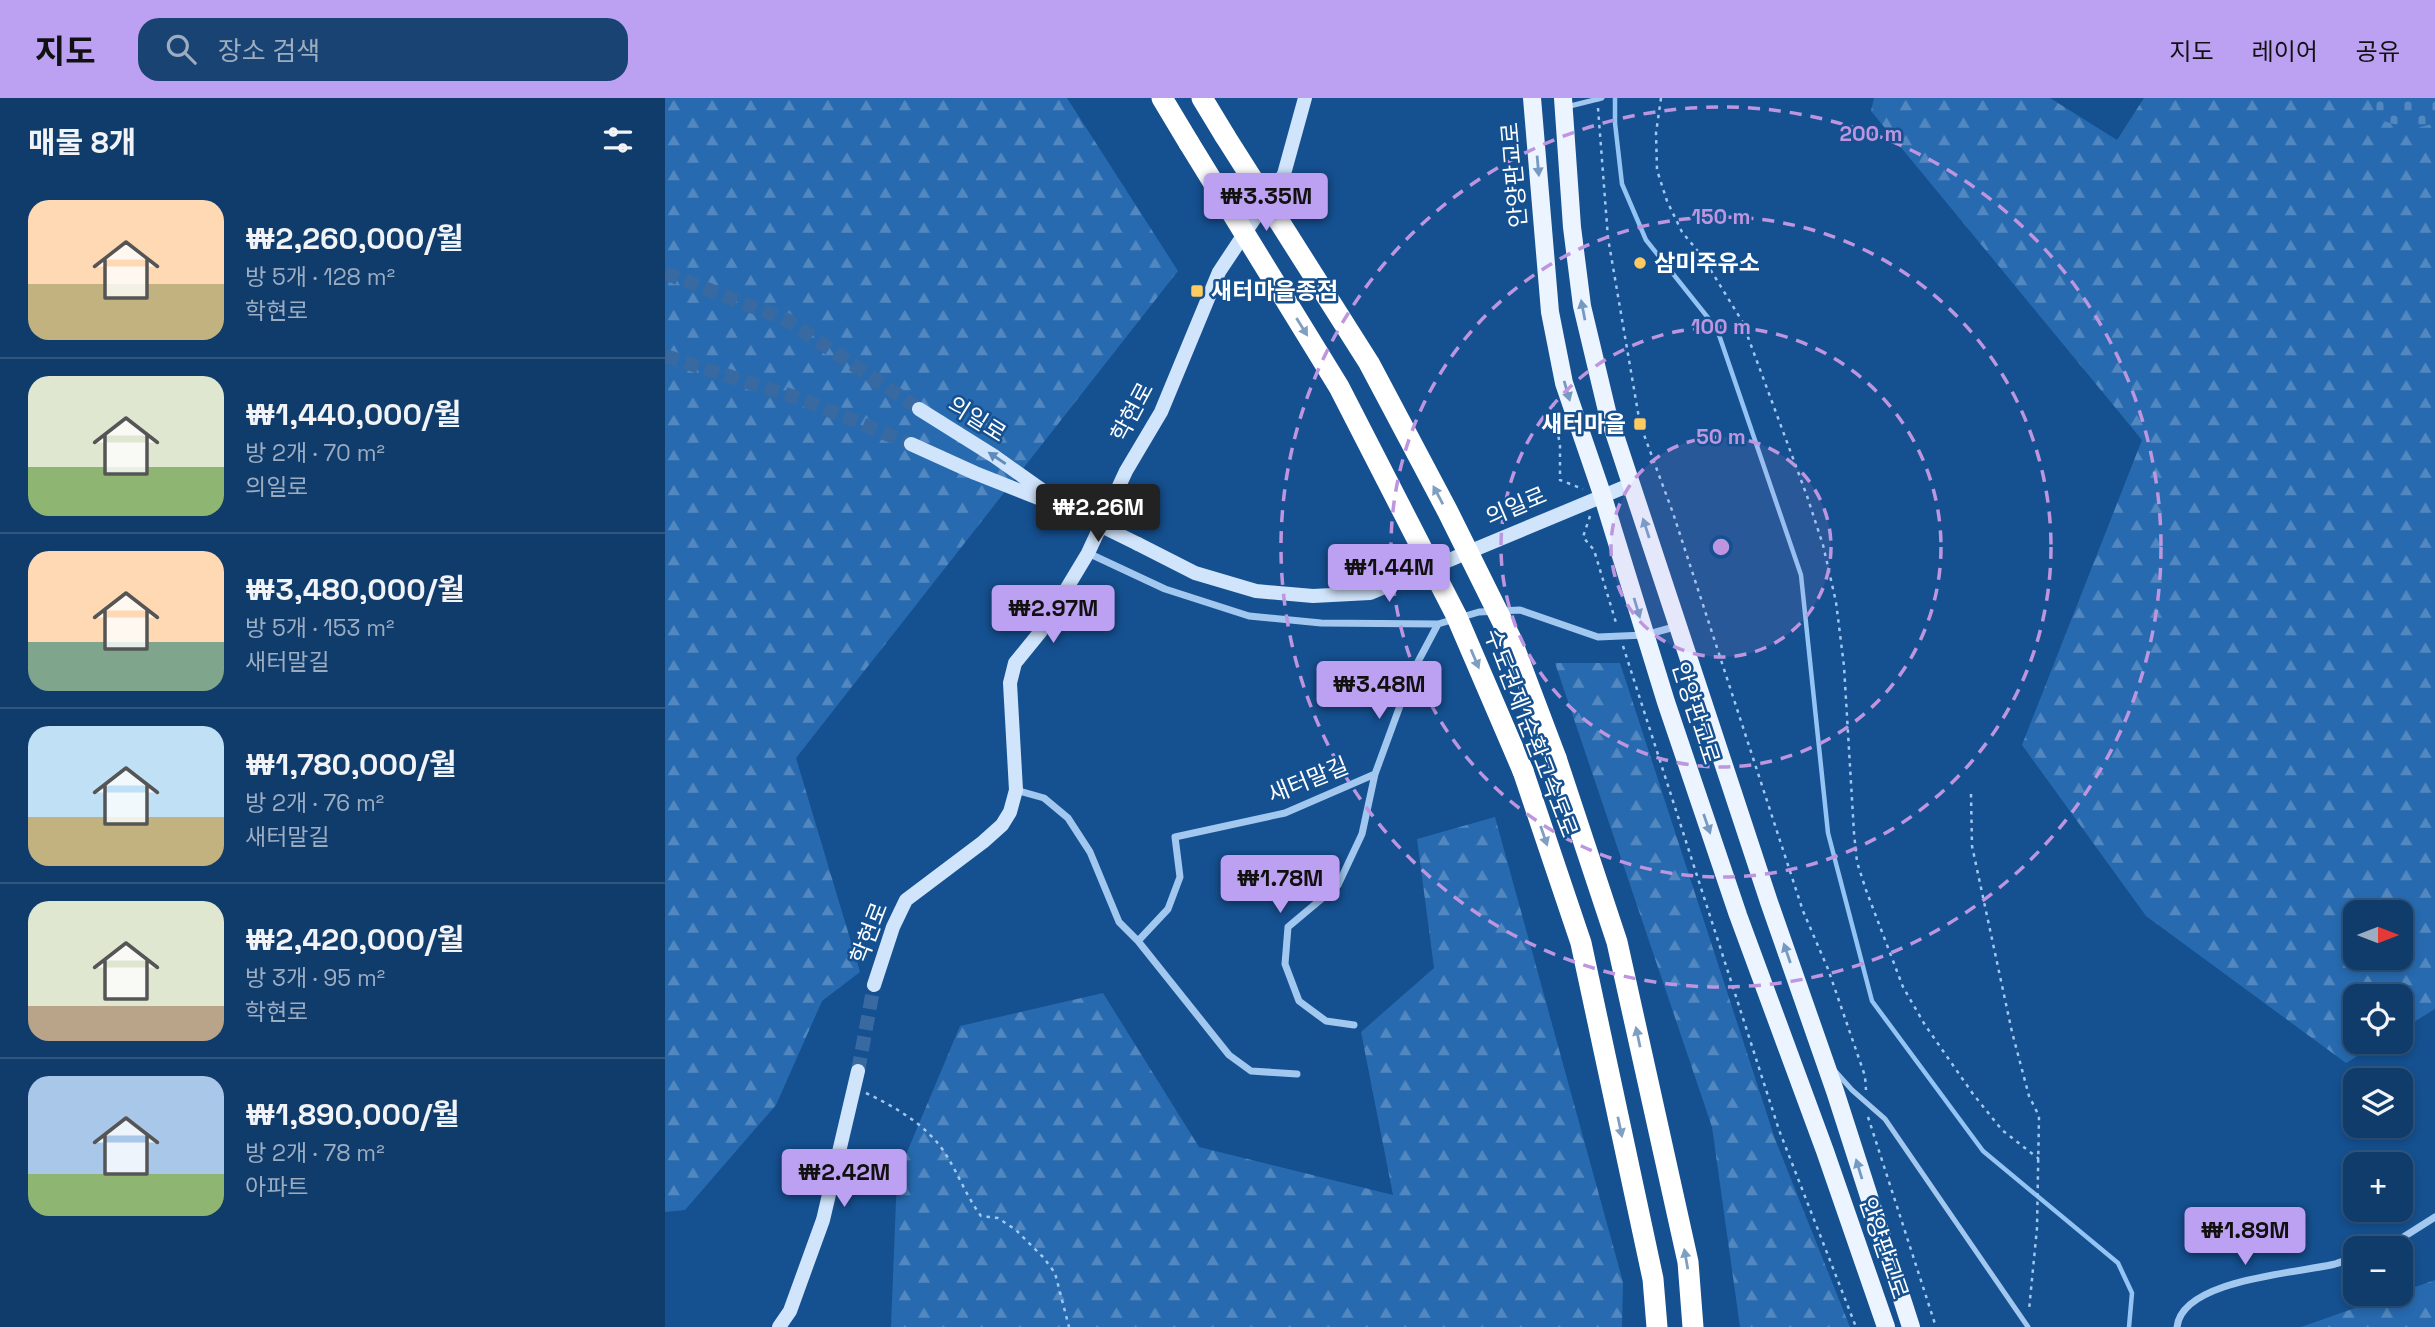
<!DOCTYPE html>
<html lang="ko">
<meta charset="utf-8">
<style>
:root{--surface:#103c6c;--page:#194372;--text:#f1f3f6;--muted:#9cadc2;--line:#30567f;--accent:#bca0f2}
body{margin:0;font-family:"Space Grotesk","Noto Sans KR",sans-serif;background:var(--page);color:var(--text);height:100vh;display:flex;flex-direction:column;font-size:26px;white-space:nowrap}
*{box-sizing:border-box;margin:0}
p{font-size:23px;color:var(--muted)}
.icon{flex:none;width:38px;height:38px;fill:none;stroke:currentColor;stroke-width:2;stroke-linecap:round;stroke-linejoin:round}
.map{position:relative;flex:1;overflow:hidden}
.drawer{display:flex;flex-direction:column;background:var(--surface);width:665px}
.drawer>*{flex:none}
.needle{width:46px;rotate:90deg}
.fabs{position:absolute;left:1678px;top:802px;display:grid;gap:14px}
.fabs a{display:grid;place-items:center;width:70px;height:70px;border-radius:14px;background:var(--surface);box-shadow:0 4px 10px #0003,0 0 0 2px var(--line);font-size:35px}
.price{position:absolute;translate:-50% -60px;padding:0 16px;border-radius:7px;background:var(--accent);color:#111;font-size:23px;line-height:46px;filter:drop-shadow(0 2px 4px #0008)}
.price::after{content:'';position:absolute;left:50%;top:42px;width:21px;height:16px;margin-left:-10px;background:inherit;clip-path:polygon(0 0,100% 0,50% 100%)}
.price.selected{background:#222;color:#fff}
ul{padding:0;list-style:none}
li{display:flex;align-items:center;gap:21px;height:175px;padding:0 28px}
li+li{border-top:2px solid var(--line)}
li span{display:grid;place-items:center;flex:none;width:196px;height:140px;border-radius:21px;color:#555}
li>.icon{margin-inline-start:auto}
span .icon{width:84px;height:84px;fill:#fffc;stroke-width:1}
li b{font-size:30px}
h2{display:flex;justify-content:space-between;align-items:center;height:84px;padding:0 28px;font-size:30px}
header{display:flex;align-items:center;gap:42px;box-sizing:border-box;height:98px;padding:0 35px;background:var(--accent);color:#111}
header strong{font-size:33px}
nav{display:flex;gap:38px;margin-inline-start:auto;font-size:24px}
.search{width:490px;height:63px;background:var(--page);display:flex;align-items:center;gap:18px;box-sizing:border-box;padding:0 24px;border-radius:21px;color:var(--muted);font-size:26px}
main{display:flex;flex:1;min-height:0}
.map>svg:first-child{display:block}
.forest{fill:url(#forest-firs);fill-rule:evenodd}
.cemetery{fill:url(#cemetery-stones)}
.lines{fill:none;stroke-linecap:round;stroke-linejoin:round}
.stream{stroke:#94c4f3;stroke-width:4.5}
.secondary-tunnel{stroke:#386aa1;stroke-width:14;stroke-dasharray:14 7;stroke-linecap:butt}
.path{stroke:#a2c8f0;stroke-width:2.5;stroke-dasharray:3.5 5;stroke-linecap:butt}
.lane{stroke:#a2c8f0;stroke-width:5}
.street{stroke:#a2c8f0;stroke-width:7}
.secondary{stroke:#d0e4fb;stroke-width:14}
.primary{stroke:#ebf4ff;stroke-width:18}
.highway{stroke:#fff;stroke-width:21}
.lane-bridge{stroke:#a2c8f0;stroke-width:5}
.secondary-bridge{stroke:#d0e4fb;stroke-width:14}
.highway-bridge{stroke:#fff;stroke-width:21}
.oneway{fill:#759ac2}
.oneway2{fill:#7e9fc2}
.oneway3{fill:#608bbb}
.ring{fill:none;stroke:#bd96df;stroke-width:3.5;stroke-dasharray:12 9}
.poi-dot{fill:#ffcb61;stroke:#155090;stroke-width:2.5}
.labels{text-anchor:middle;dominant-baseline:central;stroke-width:5;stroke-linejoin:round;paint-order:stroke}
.street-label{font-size:23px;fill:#fff;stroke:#155090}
.poi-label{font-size:23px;font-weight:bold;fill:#fff;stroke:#155090;text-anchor:start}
.centre{fill:#bd96df;stroke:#155090;stroke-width:3.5}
.ring-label{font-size:21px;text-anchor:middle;font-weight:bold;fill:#bd96df;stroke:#155090;stroke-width:5;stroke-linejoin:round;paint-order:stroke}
</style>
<header>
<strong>지도</strong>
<div class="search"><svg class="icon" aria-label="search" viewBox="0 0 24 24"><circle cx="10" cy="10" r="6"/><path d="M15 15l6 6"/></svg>장소 검색</div>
<nav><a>지도</a><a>레이어</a><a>공유</a></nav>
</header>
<main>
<section class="drawer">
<h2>매물 8개<svg class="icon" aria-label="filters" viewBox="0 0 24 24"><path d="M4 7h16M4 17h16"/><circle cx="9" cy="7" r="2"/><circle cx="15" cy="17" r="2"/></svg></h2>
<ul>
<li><span style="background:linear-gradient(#ffd9b3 60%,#c2b280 0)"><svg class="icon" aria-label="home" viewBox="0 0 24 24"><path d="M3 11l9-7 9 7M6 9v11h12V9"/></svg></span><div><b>₩2,260,000/월</b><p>방 5개 · 128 m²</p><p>학현로</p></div></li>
<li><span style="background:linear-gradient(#dfe7d0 65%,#8fb573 0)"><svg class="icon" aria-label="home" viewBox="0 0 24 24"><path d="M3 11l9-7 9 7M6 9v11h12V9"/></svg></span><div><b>₩1,440,000/월</b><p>방 2개 · 70 m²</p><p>의일로</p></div></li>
<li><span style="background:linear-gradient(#ffd9b3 65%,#7fa58c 0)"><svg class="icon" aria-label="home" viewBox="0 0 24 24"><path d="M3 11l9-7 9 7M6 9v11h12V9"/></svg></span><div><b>₩3,480,000/월</b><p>방 5개 · 153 m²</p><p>새터말길</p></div></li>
<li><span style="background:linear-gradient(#bfe0f5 65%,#c2b280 0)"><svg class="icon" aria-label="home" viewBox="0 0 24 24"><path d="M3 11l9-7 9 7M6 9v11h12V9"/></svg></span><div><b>₩1,780,000/월</b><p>방 2개 · 76 m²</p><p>새터말길</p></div></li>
<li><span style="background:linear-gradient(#dfe7d0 75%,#b9a48a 0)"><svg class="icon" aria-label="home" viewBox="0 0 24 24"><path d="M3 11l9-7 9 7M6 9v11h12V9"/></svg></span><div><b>₩2,420,000/월</b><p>방 3개 · 95 m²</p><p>학현로</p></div></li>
<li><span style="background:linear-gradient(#a9c7e8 70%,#8fb573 0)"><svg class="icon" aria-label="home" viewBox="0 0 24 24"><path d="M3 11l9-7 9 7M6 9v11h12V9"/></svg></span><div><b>₩1,890,000/월</b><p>방 2개 · 78 m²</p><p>아파트</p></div></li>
</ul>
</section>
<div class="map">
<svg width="1770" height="1229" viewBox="0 0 1770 1229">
<defs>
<pattern id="forest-firs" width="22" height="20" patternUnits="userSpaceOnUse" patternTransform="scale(1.75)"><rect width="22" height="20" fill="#276aaf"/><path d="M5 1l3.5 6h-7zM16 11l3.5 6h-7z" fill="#5288bf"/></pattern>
<pattern id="cemetery-stones" width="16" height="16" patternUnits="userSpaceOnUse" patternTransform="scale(1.75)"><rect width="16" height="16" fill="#276aaf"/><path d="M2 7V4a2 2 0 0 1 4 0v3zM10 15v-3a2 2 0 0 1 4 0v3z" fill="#5288bf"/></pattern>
</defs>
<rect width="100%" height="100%" fill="#155090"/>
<path class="forest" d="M0,0H402L513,173L131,660L195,874L157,903L111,1007L20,1112L0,1114Z
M1209,0H1385L1452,42L1479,0H1770V911L1736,932V898H1690V943H1717L1681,965L1481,818L1357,647L1477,342L1206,13ZM1690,814H1736V859H1690Z
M890,565H955L1110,1041L1185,1229H1075L1047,1029Z
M830,719L958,1184L957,1229H226L232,1078L295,928L438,895L534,1049L728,1097L696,934L769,870L752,741Z
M1770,1182V1229H1636Z"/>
<path class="cemetery" d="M1710,0H1770V23C1754,35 1730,27 1713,21L1707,9Z"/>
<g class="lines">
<path class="stream" d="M950,0V25L957,86L981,142L1052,231L1136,477L1163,735L1207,903L1318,1053L1453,1165L1467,1195L1464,1229"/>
<path class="secondary-tunnel" d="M0,175L122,222L254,311
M0,258L139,302L246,346
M193,973L209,887"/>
<path class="path" d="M996,0L991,35L992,72L1002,103L1017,134L1037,158L1077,223L1142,398L1158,447L1171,504L1179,568L1189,735L1192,764L1201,792L1238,889L1260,927L1308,996L1337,1032L1374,1061
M933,10L943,140L975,326L1008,415L1138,813L1163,871L1200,978L1201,992
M888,305L895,348V382L918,391
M925,418L918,439L929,452L952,528
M958,548L1114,1032L1191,1229
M1306,696L1307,748L1347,934L1364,998L1374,1018L1372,1130L1364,1212
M201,995C226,1007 251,1021 270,1042C289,1063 298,1094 316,1118L333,1120L351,1132L378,1159L390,1175L404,1229
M1203,1019L1271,1229"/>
<path class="lane" d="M901,9L933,1
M1170,973L1187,992L1220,1021L1363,1229"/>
<path class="street" d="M423,455L500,491L584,518L656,525L773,526
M351,692L379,700L403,720L425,754L454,824L473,843L564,957L586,973L632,976
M473,843L503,811L515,779L510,739L620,715L710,676L747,575L773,526L814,514L855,512L933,539L980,537L1013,528
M689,927L661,923L634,903L620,866L623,829L673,787L697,736L710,676
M1715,1150L1729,1145L1770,1119
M1512,1229C1517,1181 1634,1175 1670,1166C1677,1164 1684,1161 1690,1159"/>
<path class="secondary" d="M254,311L329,358L408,414
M246,346L310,375L386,405
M473,446L530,475L591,493L648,498L705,495L967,386
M209,887L228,829L241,802L318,744L337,727L345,714L351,692L345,585L350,565L376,533L423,455L461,373L496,314L554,174L619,76L640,0
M114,1229L125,1213L158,1122L193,973"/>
<path class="primary" d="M867,0L885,214L899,285L937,396L1001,604L1073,817L1160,1053L1221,1229
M898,0L907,129L917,208L942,313L1104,804L1170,993L1246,1229"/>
<path class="highway" d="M497,0L524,45
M537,0L560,38
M891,660L952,844L1023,1164L1028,1229
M858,673L916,845L988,1181L992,1229"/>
<path class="lane-bridge" d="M933,1L937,0"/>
<path class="secondary-bridge" d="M408,414L473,446"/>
<path class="highway-bridge" d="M560,38L704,265L783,414L846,541L891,660
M524,45L674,289L791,517L858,673"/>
</g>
<defs><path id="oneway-solid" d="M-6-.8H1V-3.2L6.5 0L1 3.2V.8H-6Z" transform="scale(1.75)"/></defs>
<g class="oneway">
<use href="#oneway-solid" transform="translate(873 68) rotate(85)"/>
<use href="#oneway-solid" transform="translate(918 212) rotate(-101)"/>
<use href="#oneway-solid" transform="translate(902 293) rotate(74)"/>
<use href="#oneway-solid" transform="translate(981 430) rotate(-108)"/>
<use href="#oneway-solid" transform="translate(972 510) rotate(73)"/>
<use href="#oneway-solid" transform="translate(1042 726) rotate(71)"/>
<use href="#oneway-solid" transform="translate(1122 855) rotate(-109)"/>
<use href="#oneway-solid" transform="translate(1194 1071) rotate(-107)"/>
</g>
<g class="oneway2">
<use href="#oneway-solid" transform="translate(637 229) rotate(58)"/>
<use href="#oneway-solid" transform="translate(773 397) rotate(-118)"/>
<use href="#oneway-solid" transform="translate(810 561) rotate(67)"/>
<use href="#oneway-solid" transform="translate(879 738) rotate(71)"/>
<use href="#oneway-solid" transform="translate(973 939) rotate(-102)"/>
<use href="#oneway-solid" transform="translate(955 1029) rotate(78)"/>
<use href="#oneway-solid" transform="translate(1021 1161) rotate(-100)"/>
</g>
<use class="oneway3" href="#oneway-solid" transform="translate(332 360) rotate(-146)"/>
<circle cx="1056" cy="449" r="110" fill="#bd96df" fill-opacity=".12"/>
<g class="ring">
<circle cx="1056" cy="449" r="110"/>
<circle cx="1056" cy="449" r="220"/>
<circle cx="1056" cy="449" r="330"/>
<circle cx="1056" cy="449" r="440"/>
</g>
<g class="poi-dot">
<circle cx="975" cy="165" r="7"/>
<rect x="525" y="186" width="14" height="14" rx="3.5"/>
<rect x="968" y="319" width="14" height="14" rx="3.5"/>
</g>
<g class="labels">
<g class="street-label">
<text transform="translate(849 77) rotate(-95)">안양판교로</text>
<text transform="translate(467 314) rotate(-62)">학현로</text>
<text transform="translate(312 321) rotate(32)">의일로</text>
<text transform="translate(851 408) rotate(-23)">의일로</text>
<text transform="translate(1031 615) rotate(72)">안양판교로</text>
<text transform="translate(866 635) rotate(69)">수도권제1순환고속도로</text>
<text transform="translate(643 682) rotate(-22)">새터말길</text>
<text transform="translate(204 835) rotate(-69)">학현로</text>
<text transform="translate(1219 1150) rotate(71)">안양판교로</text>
</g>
<g class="poi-label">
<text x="989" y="165">삼미주유소</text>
<text x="546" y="193">새터마을종점</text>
<text x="961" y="326" text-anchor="end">새터마을</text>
</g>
</g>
<circle cx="1056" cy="449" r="10" class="centre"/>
<g class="ring-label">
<text x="1206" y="43">200 m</text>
<text x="1056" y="126">150 m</text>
<text x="1056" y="236">100 m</text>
<text x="1056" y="346">50 m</text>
</g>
</svg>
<div class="fabs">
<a><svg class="needle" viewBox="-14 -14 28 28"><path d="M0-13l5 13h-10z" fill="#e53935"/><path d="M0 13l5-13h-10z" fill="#9cadc2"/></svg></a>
<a><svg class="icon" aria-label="locate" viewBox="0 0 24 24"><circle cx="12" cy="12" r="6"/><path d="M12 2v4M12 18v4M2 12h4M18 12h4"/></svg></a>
<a><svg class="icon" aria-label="layers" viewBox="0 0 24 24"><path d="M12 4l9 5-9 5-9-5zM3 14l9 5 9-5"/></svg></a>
<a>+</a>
<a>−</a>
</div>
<b class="price" style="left:601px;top:135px">₩3.35M</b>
<b class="price selected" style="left:433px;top:446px">₩2.26M</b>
<b class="price" style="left:724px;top:506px">₩1.44M</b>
<b class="price" style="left:388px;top:547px">₩2.97M</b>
<b class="price" style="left:714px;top:623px">₩3.48M</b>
<b class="price" style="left:615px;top:817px">₩1.78M</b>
<b class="price" style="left:179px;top:1111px">₩2.42M</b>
<b class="price" style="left:1580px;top:1169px">₩1.89M</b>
</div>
</main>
